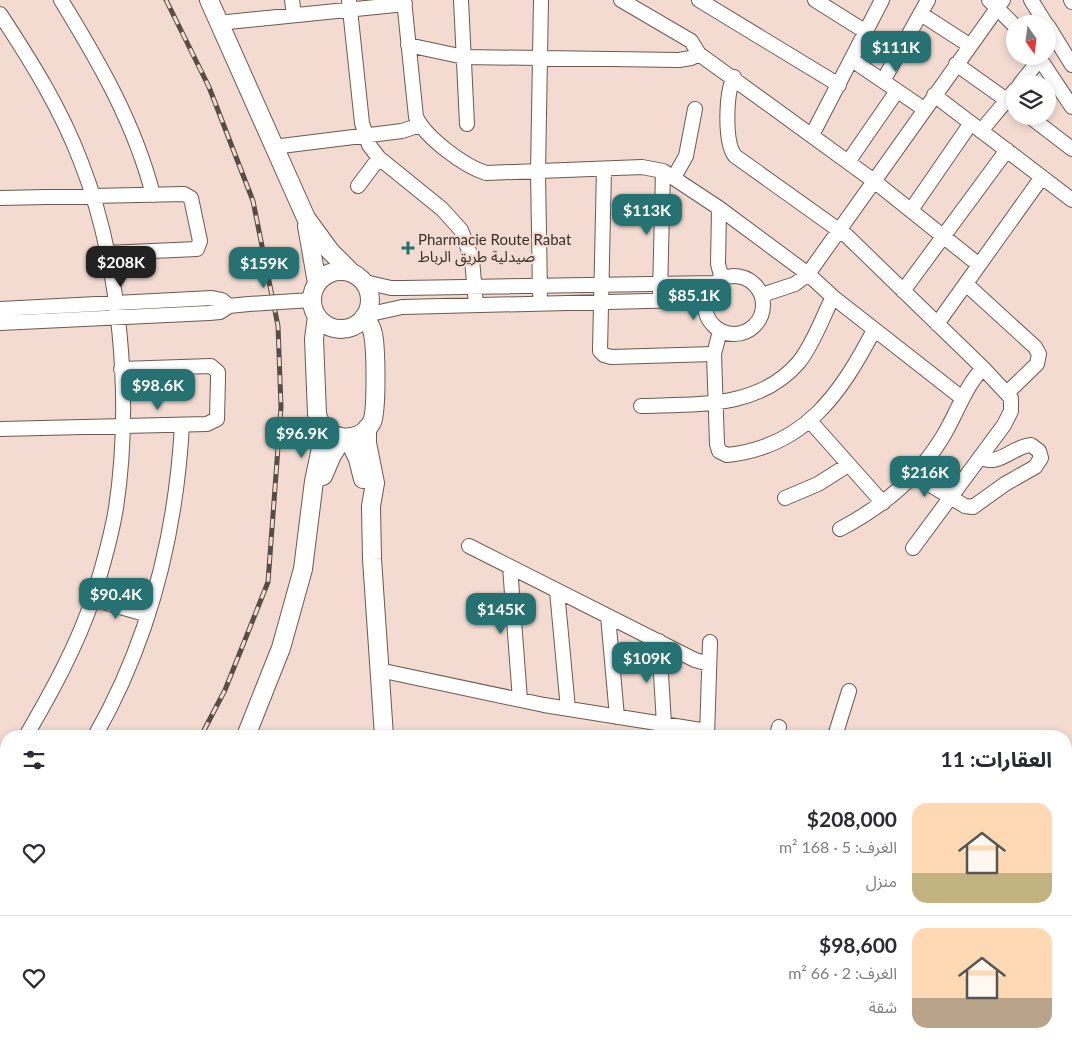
<!DOCTYPE html>
<html lang="ar">
<meta charset="utf-8">
<style>
:root{--surface:#fff;--page:#f7f7f7;--text:#2b2b33;--muted:#7c7c81;--line:#e1e1e2;--accent:#267171}
body{margin:0;font-family:Lato,"Noto Sans Arabic",sans-serif;background:var(--page);color:var(--text);direction:rtl;height:100vh;display:flex;flex-direction:column;font-size:19px;white-space:nowrap}
*{box-sizing:border-box;margin:0}
p{font-size:16px;color:var(--muted)}
.icon{flex:none;width:28px;height:28px;fill:none;stroke:currentColor;stroke-width:2;stroke-linecap:round;stroke-linejoin:round}
.map{position:relative;flex:1;overflow:hidden;direction:ltr}
.sheet{position:absolute;left:0px;top:730px;width:1072px;height:321px;display:flex;flex-direction:column;background:var(--surface);border-radius:20px 20px 0 0;box-shadow:0 2px 8px #0003;direction:rtl}
.sheet>*{flex:none}
.needle{width:32px;rotate:166deg}
.tools{position:absolute;left:1006px;top:15px;display:grid;gap:10px}
.tools a{display:grid;place-items:center;width:50px;height:50px;border-radius:50%;background:var(--surface);box-shadow:0 2px 8px #0003;font-size:25px}
.price{position:absolute;translate:-50% -42px;padding:0 11px;border-radius:10px;background:var(--accent);color:#fff;font-size:16px;line-height:32px;filter:drop-shadow(0 1px 2px #0008)}
.price::after{content:'';position:absolute;left:50%;top:30px;width:15px;height:11px;margin-left:-8px;background:inherit;clip-path:polygon(0 0,100% 0,50% 100%)}
.price.current{background:#222;color:#fff}
ul{padding:0;list-style:none}
li{display:flex;align-items:center;gap:15px;height:125px;padding:0 20px}
li+li{border-top:1px solid var(--line)}
li span{display:grid;place-items:center;flex:none;width:140px;height:100px;border-radius:15px;color:#555}
li>.icon{margin-inline-start:auto}
span .icon{width:60px;height:60px;fill:#fffc;stroke-width:1}
li b{font-size:21px}
h2{display:flex;justify-content:space-between;align-items:center;height:60px;padding:0 20px;font-size:21px}
.map>svg:first-child{display:block}
.lines{fill:none;stroke-linecap:round;stroke-linejoin:round}
.minor-casing{stroke:#6d5950;stroke-width:16}
.major-casing{stroke:#6d5950;stroke-width:20}
.minor{stroke:#fff;stroke-width:14}
.major{stroke:#fff;stroke-width:18}
.rail-casing{stroke:#574c47;stroke-width:5}
.rail{stroke:#f3dbd1;stroke-width:3;stroke-dasharray:9;stroke-linecap:butt}
.minor-bridge-casing{stroke:#6d5950;stroke-width:16;stroke-linecap:butt}
.minor-bridge{stroke:#fff;stroke-width:14}
.poi-dot{fill:#267171;stroke:#f3dbd1;stroke-width:2}
.labels{text-anchor:middle;dominant-baseline:central;stroke-width:4.5;stroke-linejoin:round;paint-order:stroke}
.poi-label{font-size:15px;fill:#3a312d;stroke:#f3dbd1;text-anchor:start}
</style>
<div class="map">
<svg width="1072" height="1051" viewBox="0 0 1072 1051">
<rect width="100%" height="100%" fill="#f3dbd1"/>
<g class="lines">
<defs>
<path id="minor" d="M61,0C99,62 135,124 153,195
M292,0L294,15
M349,0L362,123L369,145L379,158L442,209L461,230L472,259L476,305
M404,0L416,117C426,138 464,166 486,173L642,167L663,171L719,208L808,274L833,297L962,398
M461,0L467,124
M699,0L839,85
M815,0L866,32
M989,0L1015,26
M1031,0L1046,24
M1071,0L1072,2
M0,14C31,61 61,109 81,162C121,264 132,401 116,508C111,538 102,569 93,598C77,646 51,693 26,736
M921,14L969,45
M218,23L405,4
M1048,26L1072,65
M408,45L464,57L679,60L691,58L699,54L691,41L621,0
M699,54L874,181L979,265
M1038,56L1072,107
M852,60L924,109
M956,64L1015,106
M734,77C726,92 724,142 735,156L847,236L983,368L1011,398V411L1004,425L913,548
M883,81L928,0
M1020,84L1040,59
M934,95L1072,200
M1029,116L1072,149
M981,131L1015,90
M812,135L882,0
M273,147L402,131L420,125
M848,162L897,91
M604,169L600,351L604,355L611,357L714,354
M674,177L686,156L695,109
M358,186L379,158
M0,198L184,194L191,198L200,241L197,249L107,253
M719,208L718,264L722,279
M911,210L971,123
M705 305a29 29 0 1 1 58 0a29 29 0 1 1-58 0Z
M365,282L391,288H404L715,283
M966,284L1035,347L1039,354L1037,364L1007,393
M903,291L1007,150
M660,293L663,171
M540,294L538,172L541,0
M762,295L795,284L808,274L1003,0
M280,302L312,300
M0,309L212,298L222,300L229,306
M366,315L402,307L687,300H694L705,307
M0,323L209,313L220,312L229,306L249,304
M937,324L1042,177
M720,331L714,354L717,444L719,451L727,455C805,447 841,393 874,330
M641,406C697,404 759,409 799,362C814,343 822,318 833,297
M810,421L883,503
M0,429L207,424L217,419L218,378V372L211,366L121,369
M914,475L965,506L973,507L1005,484L1035,467L1041,458L1039,451L1031,445C1013,446 998,468 980,457
M785,498L818,484L848,465
M840,529C882,507 917,479 942,438C957,414 964,388 983,368
M469,546L695,660L709,664
M510,567L520,700
M557,591L568,709
M93,599L148,615
M608,616L617,717
M659,641L664,724
M379,670L544,705L707,731
M95,736C149,641 176,534 182,425
M707,736L710,642
M777,736L779,727
M835,736L849,691
M0,771L6,763
M219,1045V1051
M258,1051V1045"/>
<path id="major" d="M209,0L306,218L330,251L351,272
M307,226L317,283
M312 300a29 29 0 1 1 58 0a29 29 0 1 1-58 0Z
M317,316L314,339L317,414C323,440 358,447 372,422C377,410 376,348 373,334C372,327 368,322 364,317
M367,428V443L375,483L371,506L372,559L384,736
M348,438L358,459L363,479
M323,476L332,455L343,438
M246,736L281,648L303,569L314,481L321,448V424
M409,1045V1051
M67,1051L71,1045"/>
</defs>
<use href="#minor" class="minor-casing"/>
<use href="#major" class="major-casing"/>
<use href="#minor" class="minor"/>
<use href="#major" class="major"/>
<defs>
<path id="rail" d="M166,0L209,87L253,201L278,326L281,407L268,582L225,690L201,736
M24,1051L27,1045"/>
</defs>
<use href="#rail" class="rail-casing"/>
<use href="#rail" class="rail"/>
<defs>
<path id="minor-bridge" d="M249,304L280,302"/>
</defs>
<use href="#minor-bridge" class="minor-bridge-casing"/>
<use href="#minor-bridge" class="minor-bridge"/>
</g>
<path class="poi-dot" d="M405.5 240.5h5v5h5v5h-5v5h-5v-5h-5v-5h5z"/>
<g class="labels">
<g class="poi-label">
<text x="418" y="239">Pharmacie Route Rabat<tspan x="418" dy="17">صيدلية طريق الرباط</tspan></text>
</g>
</g>
</svg>
<div class="tools">
<a><svg class="needle" viewBox="-14 -14 28 28"><path d="M0-13l5 13h-10z" fill="#e53935"/><path d="M0 13l5-13h-10z" fill="#7c7c81"/></svg></a>
<a><svg class="icon" aria-label="layers" viewBox="0 0 24 24"><path d="M12 4l9 5-9 5-9-5zM3 14l9 5 9-5"/></svg></a>
</div>
<b class="price" style="left:896px;top:73px">$111K</b>
<b class="price" style="left:647px;top:236px">$113K</b>
<b class="price current" style="left:121px;top:288px">$208K</b>
<b class="price" style="left:264px;top:289px">$159K</b>
<b class="price" style="left:694px;top:321px">$85.1K</b>
<b class="price" style="left:158px;top:411px">$98.6K</b>
<b class="price" style="left:302px;top:459px">$96.9K</b>
<b class="price" style="left:925px;top:498px">$216K</b>
<b class="price" style="left:116px;top:620px">$90.4K</b>
<b class="price" style="left:501px;top:635px">$145K</b>
<b class="price" style="left:647px;top:684px">$109K</b>
<section class="sheet">
<h2>العقارات: 11<svg class="icon" aria-label="filters" viewBox="0 0 24 24"><path d="M4 7h16M4 17h16"/><circle cx="9" cy="7" r="2"/><circle cx="15" cy="17" r="2"/></svg></h2>
<ul>
<li><span style="background:linear-gradient(#ffd9b3 70%,#c2b280 0)"><svg class="icon" aria-label="home" viewBox="0 0 24 24"><path d="M3 11l9-7 9 7M6 9v11h12V9"/></svg></span><div><b>$208,000</b><p>الغرف: 5 · 168 m²</p><p>منزل</p></div><svg class="icon" aria-label="heart" viewBox="0 0 24 24"><path d="M12 20l-8-8c-3-5 5-10 8-4 3-6 11-1 8 4z"/></svg></li>
<li><span style="background:linear-gradient(#ffd9b3 70%,#b9a48a 0)"><svg class="icon" aria-label="home" viewBox="0 0 24 24"><path d="M3 11l9-7 9 7M6 9v11h12V9"/></svg></span><div><b>$98,600</b><p>الغرف: 2 · 66 m²</p><p>شقة</p></div><svg class="icon" aria-label="heart" viewBox="0 0 24 24"><path d="M12 20l-8-8c-3-5 5-10 8-4 3-6 11-1 8 4z"/></svg></li>
</ul>
</section>
</div>
